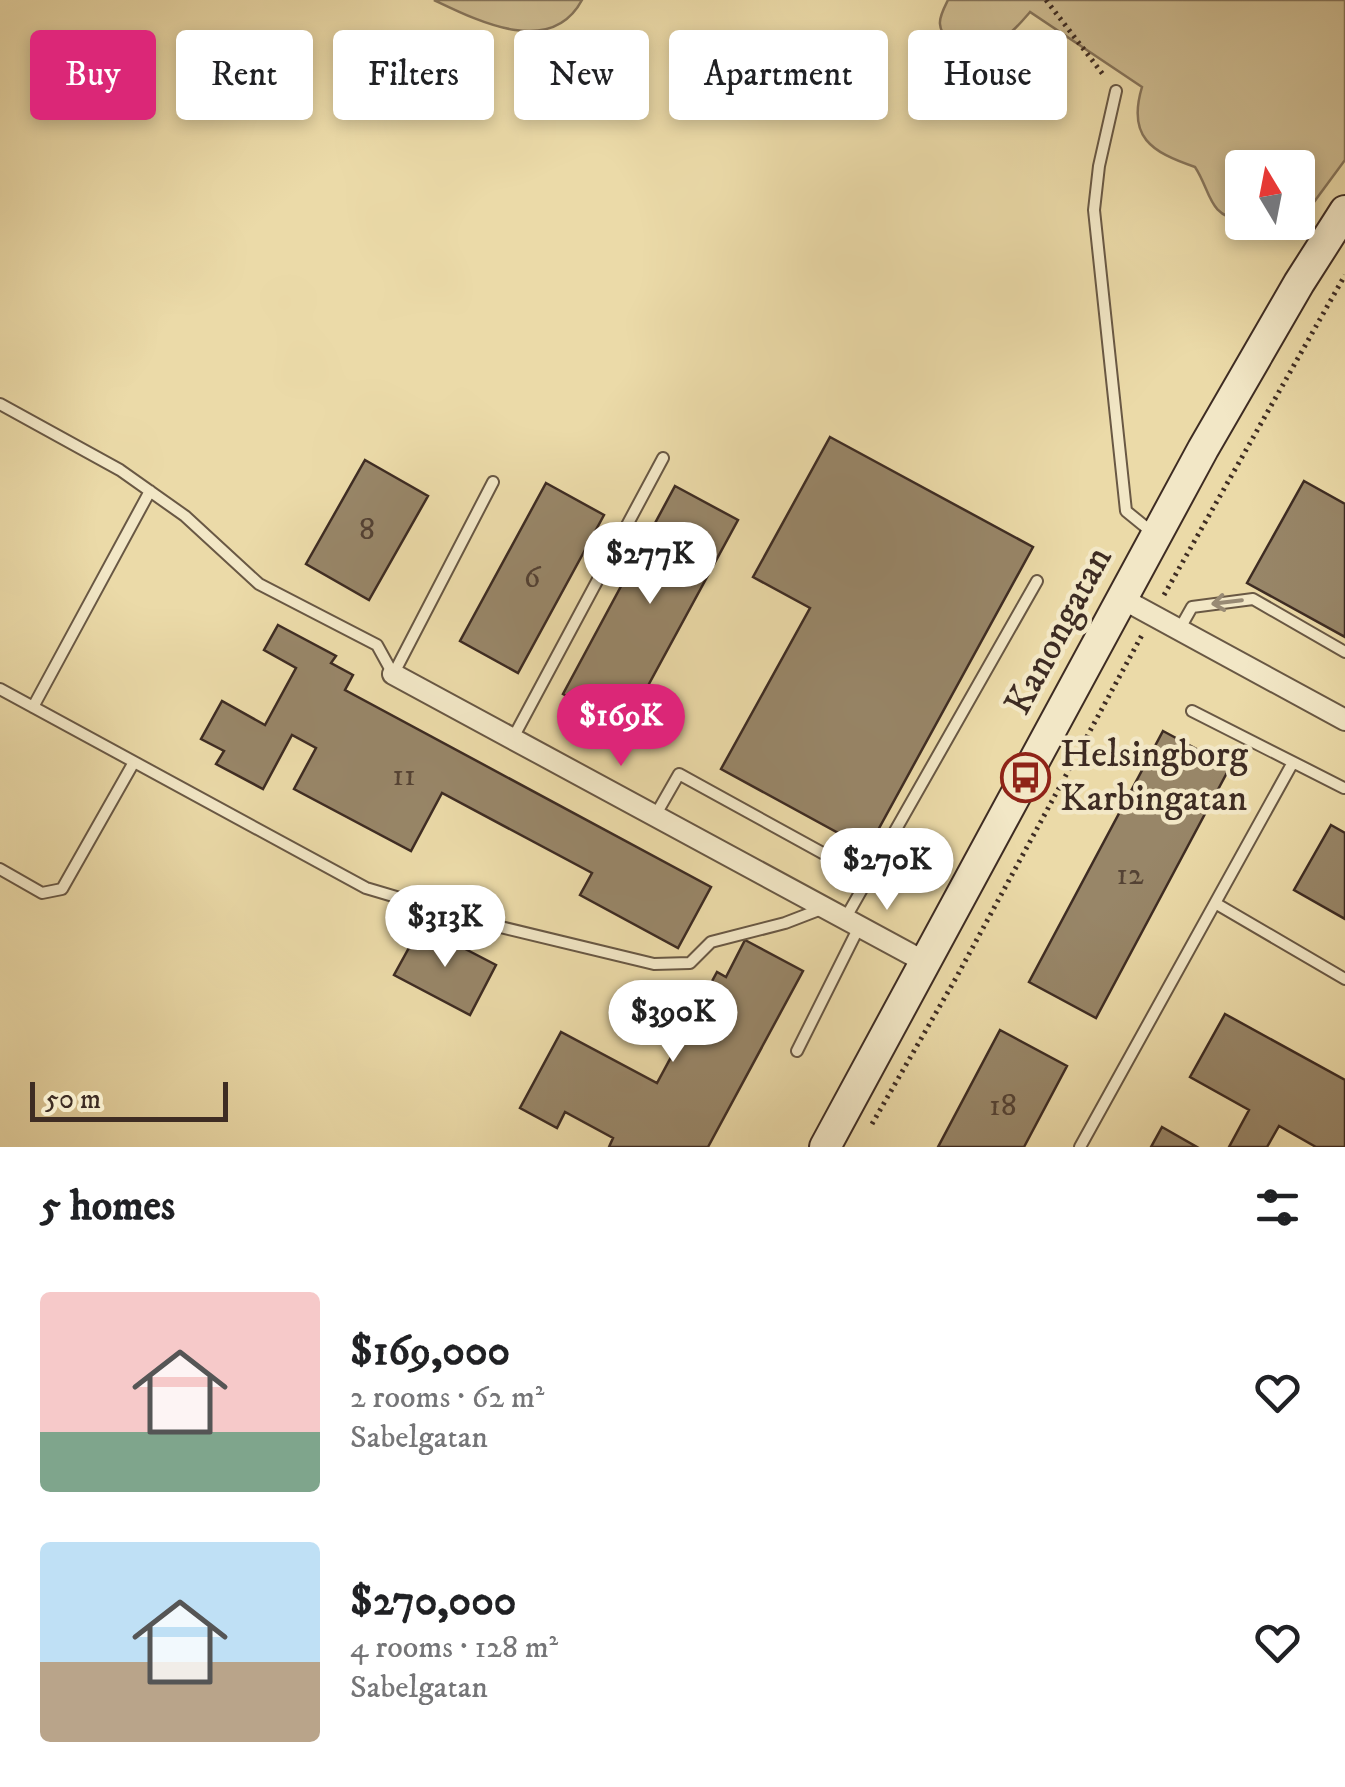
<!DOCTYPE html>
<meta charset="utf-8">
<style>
:root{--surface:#fff;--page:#f6f6f6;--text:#202124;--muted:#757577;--accent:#db2777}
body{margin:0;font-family:"IM FELL DW Pica",serif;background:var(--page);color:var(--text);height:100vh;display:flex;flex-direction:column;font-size:38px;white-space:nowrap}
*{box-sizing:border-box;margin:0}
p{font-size:32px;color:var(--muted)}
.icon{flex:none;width:55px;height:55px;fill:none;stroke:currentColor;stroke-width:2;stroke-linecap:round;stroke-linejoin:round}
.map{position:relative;height:1147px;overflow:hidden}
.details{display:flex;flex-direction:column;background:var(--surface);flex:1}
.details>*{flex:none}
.top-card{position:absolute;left:30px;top:30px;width:1285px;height:90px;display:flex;gap:20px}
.needle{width:65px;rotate:350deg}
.buttons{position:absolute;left:1225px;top:150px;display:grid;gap:20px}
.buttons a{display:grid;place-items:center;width:90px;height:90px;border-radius:10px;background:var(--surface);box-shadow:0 5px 15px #0003;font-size:50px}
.scale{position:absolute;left:30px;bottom:25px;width:198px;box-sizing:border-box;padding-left:10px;border:5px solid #3e2c23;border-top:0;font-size:28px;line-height:35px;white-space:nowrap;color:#3e2c23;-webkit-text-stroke:8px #f2e7c6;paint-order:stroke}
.price{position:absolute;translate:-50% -85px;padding:0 22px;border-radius:35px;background:#fff;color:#222;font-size:32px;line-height:65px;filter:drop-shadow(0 2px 5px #0008)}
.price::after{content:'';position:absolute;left:50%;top:60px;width:30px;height:22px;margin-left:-15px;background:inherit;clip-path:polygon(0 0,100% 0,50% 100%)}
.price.current{background:var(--accent);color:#fff}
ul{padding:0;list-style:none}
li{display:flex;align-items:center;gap:30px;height:250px;padding:0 40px}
li span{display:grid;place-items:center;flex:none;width:280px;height:200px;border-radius:10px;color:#555}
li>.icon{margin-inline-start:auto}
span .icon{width:120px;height:120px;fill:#fffc;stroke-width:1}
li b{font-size:42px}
h2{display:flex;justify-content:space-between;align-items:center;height:120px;padding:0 40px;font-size:42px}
.tag{padding:0 35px;border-radius:10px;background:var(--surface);box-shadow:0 5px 15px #0003;font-size:35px;line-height:90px}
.tag.current{background:var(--accent);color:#fff}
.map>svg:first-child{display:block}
.green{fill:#cebc91;stroke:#86745a;stroke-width:2.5}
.building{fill:#988668;stroke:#3e2c23;stroke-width:2.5}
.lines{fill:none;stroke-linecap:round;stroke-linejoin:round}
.lane-casing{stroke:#695844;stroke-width:14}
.street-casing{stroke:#695844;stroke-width:24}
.secondary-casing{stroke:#3e2c23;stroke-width:34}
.path{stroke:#3e2c23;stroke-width:5;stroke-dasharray:2.5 5;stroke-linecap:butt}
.lane{stroke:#f2e7c6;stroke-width:10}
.street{stroke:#f2e7c6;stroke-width:20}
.secondary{stroke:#f2e7c6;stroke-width:30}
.oneway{stroke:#988a74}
.labels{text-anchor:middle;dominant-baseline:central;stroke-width:9;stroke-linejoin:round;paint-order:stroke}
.number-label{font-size:32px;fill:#544234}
.street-label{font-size:38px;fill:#3e2c23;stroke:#f2e7c6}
.poi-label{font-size:38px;fill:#3e2c23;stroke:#f2e7c6;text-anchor:start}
</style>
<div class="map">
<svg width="1345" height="1147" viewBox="0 0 1345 1147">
<rect width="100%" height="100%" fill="#ebdaa8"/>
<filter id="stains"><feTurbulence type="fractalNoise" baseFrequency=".002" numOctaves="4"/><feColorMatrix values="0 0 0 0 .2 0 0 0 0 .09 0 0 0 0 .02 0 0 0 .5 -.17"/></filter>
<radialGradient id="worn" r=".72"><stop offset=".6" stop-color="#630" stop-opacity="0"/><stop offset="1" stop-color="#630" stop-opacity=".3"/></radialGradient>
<path class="green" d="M434,0H582C551,58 478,21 434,0Z
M948,0H1345V160L1300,221L1298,219V168H1242V220C1208,217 1211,191 1195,167C1151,152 1127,137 1142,87L1030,12C1023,20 1015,30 1006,36C991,44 942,51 940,24C939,17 945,6 948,0Z"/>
<path class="building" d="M830,437L1033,547L872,841L857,833L853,841L721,769L810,608L753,577Z
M365,460L428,496L369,600L306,564Z
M1304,481L1345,504V637L1247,583Z
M546,483L604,515L518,673L460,641Z
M675,486L738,520L625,728L563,694Z
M278,625L336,656L331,663L353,675L345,690L711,887L678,948L580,895L592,873L442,793L411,851L294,789L316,748L292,735L263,789L216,764L224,751L201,739L222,701L265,725L296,668L264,650Z
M1163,731L1230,767L1096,1018L1029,982Z
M1331,825L1345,833V919L1294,890Z
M421,926L496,965L470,1015L394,975Z
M745,940L803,971L708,1147H609L613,1138L565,1112L557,1128L520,1108L561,1032L657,1083L717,972L726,977Z
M1225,1014L1345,1080V1147H1316L1279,1126L1267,1147H1229L1249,1110L1190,1077Z
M1000,1030L1067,1066L1024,1147H938Z
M1162,1127L1197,1147H1151Z"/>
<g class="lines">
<defs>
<path id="lane" d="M1116,91L1099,166L1094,210L1126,511L1153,533
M0,404L120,470L185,516L259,584L377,645L393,674
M1179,630L1192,607L1253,599L1345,652
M394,673L493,482
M0,689L366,888L484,923L654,964L690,963L711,942L785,923L824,908
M33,707L150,491
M1192,711L1344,788
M513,738L663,458
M655,816L679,774L868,878
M0,869L42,893L62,889L134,762
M1215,903L1345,979
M845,919L1037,581
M797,1051L859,927
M1080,1147L1292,764"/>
<path id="street" d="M1121,598L1345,720
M393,674L925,962"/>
<path id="secondary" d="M825,1147L1203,449L1299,283L1345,211"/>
</defs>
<use href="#lane" class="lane-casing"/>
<use href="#street" class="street-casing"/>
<use href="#secondary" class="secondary-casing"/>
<path class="path" d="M1046,0L1105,77
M1164,595L1345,275
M872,1124L956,978L1142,635"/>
<use href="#lane" class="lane"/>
<use href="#street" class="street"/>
<use href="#secondary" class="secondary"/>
</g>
<defs><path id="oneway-shaft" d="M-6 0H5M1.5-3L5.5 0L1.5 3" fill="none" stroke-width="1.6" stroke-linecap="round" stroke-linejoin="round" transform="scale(2.5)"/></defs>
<use class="oneway" href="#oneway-shaft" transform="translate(1227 602) rotate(173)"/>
<defs>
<symbol id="bus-ring" viewBox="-11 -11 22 22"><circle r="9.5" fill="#f2e7c6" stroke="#8f2418" stroke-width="1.5"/><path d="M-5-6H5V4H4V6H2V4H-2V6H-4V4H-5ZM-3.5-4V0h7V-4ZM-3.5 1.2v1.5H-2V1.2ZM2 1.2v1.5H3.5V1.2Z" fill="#8f2418"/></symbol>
</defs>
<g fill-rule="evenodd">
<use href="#bus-ring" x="998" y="750" width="55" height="55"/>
</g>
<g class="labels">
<g class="number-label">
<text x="367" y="530">8</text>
<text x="532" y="578">6</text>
<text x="404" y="776">11</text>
<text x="1130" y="875">12</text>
<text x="1003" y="1106">18</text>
</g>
<g class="street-label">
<text transform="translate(1059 631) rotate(-62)">Kanongatan</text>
</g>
<g class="poi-label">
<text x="1060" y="755">Helsingborg<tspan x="1060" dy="44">Karbingatan</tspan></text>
</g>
</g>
<rect width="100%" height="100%" filter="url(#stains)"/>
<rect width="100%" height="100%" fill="url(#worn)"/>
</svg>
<div class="buttons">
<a><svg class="needle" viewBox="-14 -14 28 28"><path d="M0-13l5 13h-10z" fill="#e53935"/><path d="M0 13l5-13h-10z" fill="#757577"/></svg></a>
</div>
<div class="scale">50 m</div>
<b class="price" style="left:650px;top:607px">$277K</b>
<b class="price current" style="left:621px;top:769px">$169K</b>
<b class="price" style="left:887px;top:913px">$270K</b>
<b class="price" style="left:445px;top:970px">$313K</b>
<b class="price" style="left:673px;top:1065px">$390K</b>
<div class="top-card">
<a class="tag current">Buy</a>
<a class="tag">Rent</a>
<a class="tag">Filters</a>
<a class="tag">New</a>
<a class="tag">Apartment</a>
<a class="tag">House</a>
</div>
</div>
<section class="details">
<h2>5 homes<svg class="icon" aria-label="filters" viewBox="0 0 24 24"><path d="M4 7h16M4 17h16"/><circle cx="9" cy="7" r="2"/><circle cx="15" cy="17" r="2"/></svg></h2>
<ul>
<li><span style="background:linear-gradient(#f6c9c9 70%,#7fa58c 0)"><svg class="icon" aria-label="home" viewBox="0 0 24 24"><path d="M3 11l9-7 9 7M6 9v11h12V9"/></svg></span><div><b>$169,000</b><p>2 rooms · 62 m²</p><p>Sabelgatan</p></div><svg class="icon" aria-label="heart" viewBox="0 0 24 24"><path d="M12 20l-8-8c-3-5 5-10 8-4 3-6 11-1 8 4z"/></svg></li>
<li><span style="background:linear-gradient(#bfe0f5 60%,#b9a48a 0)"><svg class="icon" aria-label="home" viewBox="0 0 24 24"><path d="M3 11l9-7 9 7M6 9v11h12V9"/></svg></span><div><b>$270,000</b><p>4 rooms · 128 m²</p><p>Sabelgatan</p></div><svg class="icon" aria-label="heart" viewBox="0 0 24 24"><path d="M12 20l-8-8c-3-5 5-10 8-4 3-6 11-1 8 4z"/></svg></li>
</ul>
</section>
